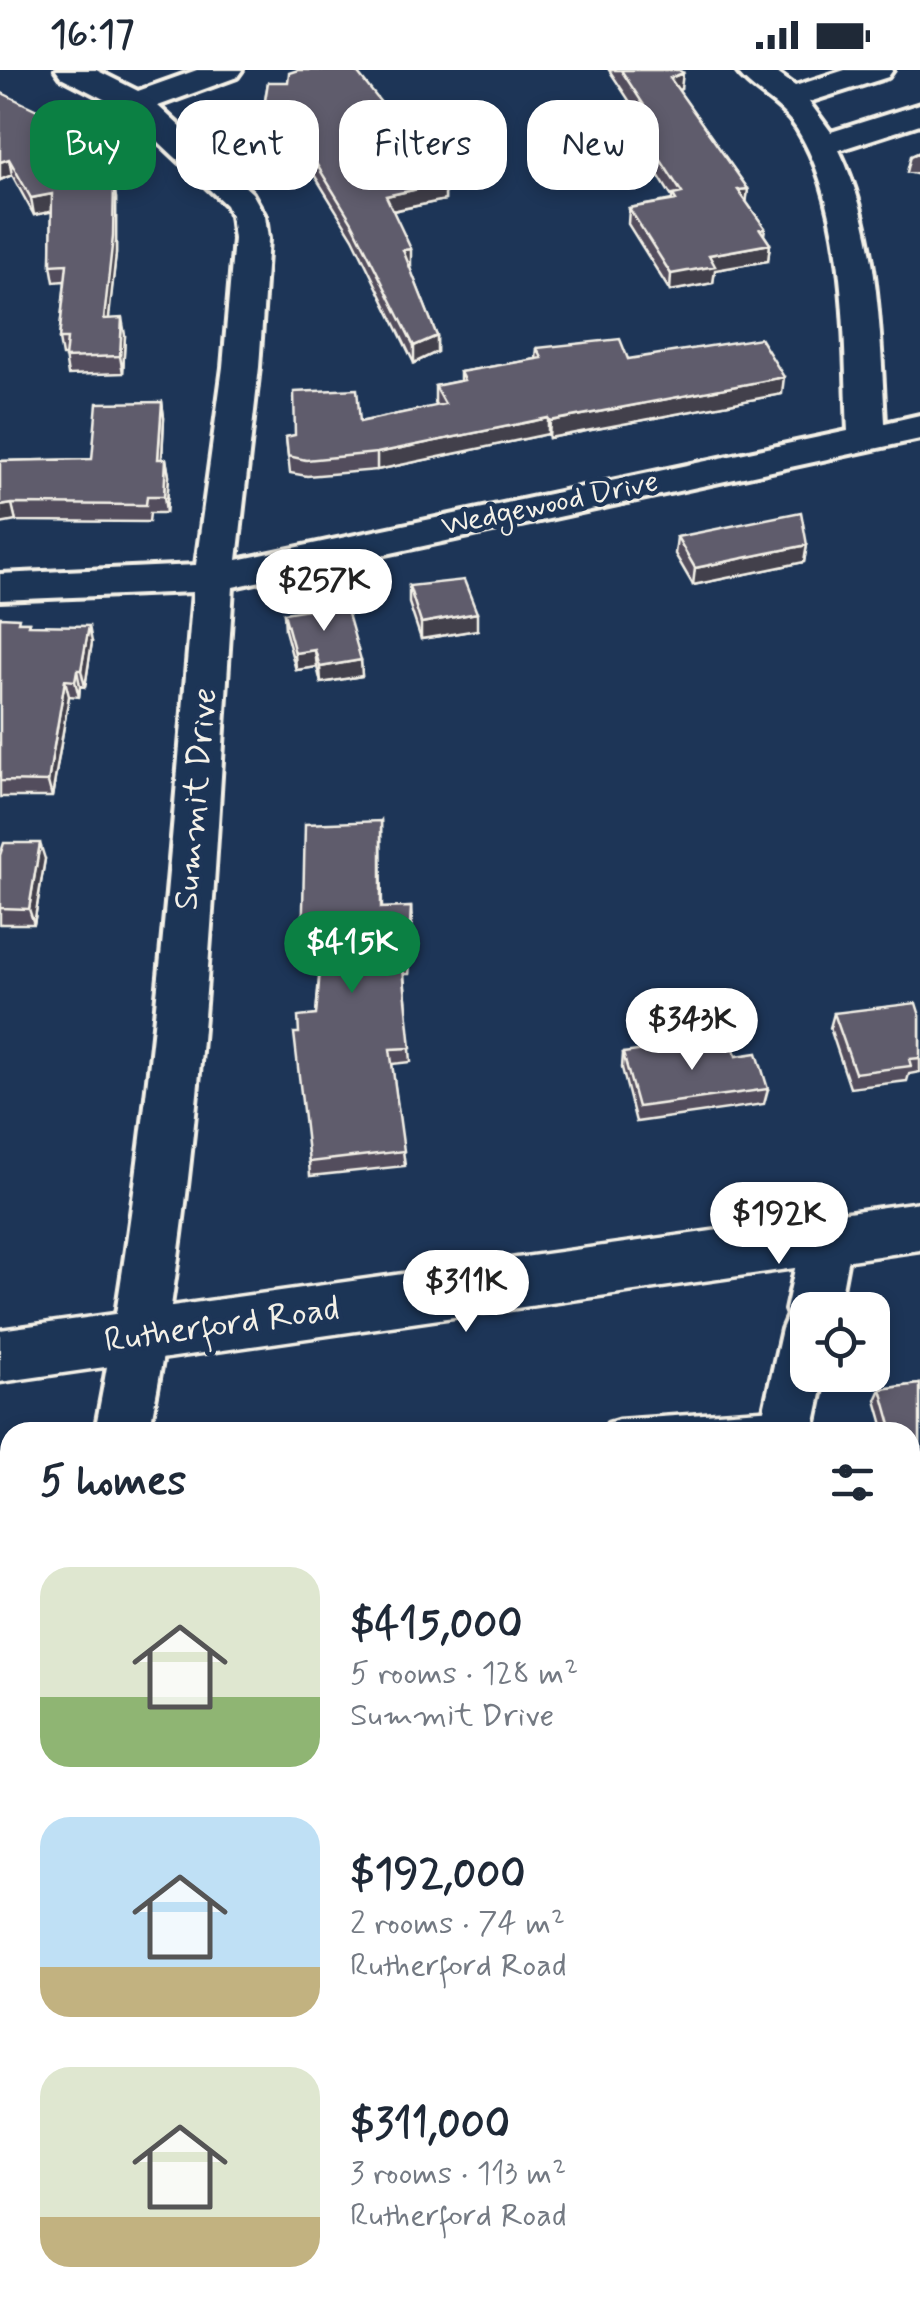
<!DOCTYPE html>
<meta charset="utf-8">
<style>
:root{--surface:#fff;--page:#f6f6f7;--text:#1f2937;--muted:#747a83;--accent:#0b8043}
body{margin:0;font-family:Mynerve,sans-serif;background:var(--page);color:var(--text);height:100vh;display:flex;flex-direction:column;font-size:38px;white-space:nowrap}
*{box-sizing:border-box;margin:0}
p{font-size:32px;color:var(--muted)}
.icon{flex:none;width:55px;height:55px;fill:none;stroke:currentColor;stroke-width:2;stroke-linecap:round;stroke-linejoin:round}
.map{position:relative;flex:1;overflow:hidden}
.drawer{position:absolute;left:0px;top:1352px;width:920px;height:892px;display:flex;flex-direction:column;background:var(--surface);border-radius:30px 30px 0 0;box-shadow:0 5px 15px #0003}
.drawer>*{flex:none}
.hud{position:absolute;left:30px;top:30px;width:860px;height:90px;display:flex;gap:20px}
.buttons{position:absolute;left:790px;top:1222px;display:grid;gap:20px}
.buttons a{display:grid;place-items:center;width:100px;height:100px;border-radius:20px;background:var(--surface);box-shadow:0 5px 15px #0003;font-size:50px}
.price{position:absolute;translate:-50% -85px;padding:0 22px;border-radius:35px;background:#fff;color:#222;font-size:32px;line-height:65px;filter:drop-shadow(0 2px 5px #0008)}
.price::after{content:'';position:absolute;left:50%;top:60px;width:30px;height:22px;margin-left:-15px;background:inherit;clip-path:polygon(0 0,100% 0,50% 100%)}
.price.on{background:var(--accent);color:#fff}
ul{padding:0;list-style:none}
li{display:flex;align-items:center;gap:30px;height:250px;padding:0 40px}
li span{display:grid;place-items:center;flex:none;width:280px;height:200px;border-radius:30px;color:#555}
li>.icon{margin-inline-start:auto}
span .icon{width:120px;height:120px;fill:#fffc;stroke-width:1}
li b{font-size:42px}
h2{display:flex;justify-content:space-between;align-items:center;height:120px;padding:0 40px;font-size:42px}
.tag{padding:0 35px;border-radius:30px;background:var(--surface);box-shadow:0 5px 15px #0003;font-size:35px;line-height:90px}
.tag.on{background:var(--accent);color:#fff}
.status{display:flex;justify-content:space-between;align-items:center;height:70px;padding:0 50px;background:var(--surface);direction:ltr}
.status svg{height:28px;fill:currentColor}
.map>svg:first-child{display:block}
.lines{fill:none;stroke-linecap:round;stroke-linejoin:round}
.lane-casing{stroke:#f4f1e8;stroke-width:7}
.street-casing{stroke:#f4f1e8;stroke-width:8}
.secondary-casing{stroke:#f4f1e8;stroke-width:7}
.lane{fill:#1d3557;fill-rule:evenodd}
.street{fill:#1d3557;fill-rule:evenodd}
.secondary{fill:#1d3557;fill-rule:evenodd}
.wall{fill:#524e5d;stroke:#f4f1e8;stroke-width:2.5}
.shaded-wall{fill:#42404c;stroke:#f4f1e8;stroke-width:2.5}
.building{fill:#5f5b6c;stroke:#f4f1e8;stroke-width:2.5}
.labels{text-anchor:middle;dominant-baseline:central;stroke-width:9;stroke-linejoin:round;paint-order:stroke}
.far-street-label{font-size:30px;fill:#f4f1e8;stroke:#1d3557}
.street-label{font-size:35px;fill:#f4f1e8;stroke:#1d3557}
</style>
<div class="status"><b>16:17</b><svg viewBox="0 0 49 12"><path d="M0 12V9h3v3zM5 12V6h3v6zM10 12V3h3v9zM15 12V0h3v12zM26 1h20v11H26zM47 4h2v5h-2z"/></svg></div>
<div class="map">
<svg width="920" height="2244" viewBox="0 0 920 2244">
<rect width="100%" height="100%" fill="#1d3557"/>
<filter id="ink" filterUnits="userSpaceOnUse"><feTurbulence type="fractalNoise" baseFrequency=".01" numOctaves="2"/><feDisplacementMap in="SourceGraphic" scale="20" xChannelSelector="R" yChannelSelector="G"/><feConvolveMatrix kernelMatrix="1 2 1 2 8 2 1 2 1" color-interpolation-filters="sRGB"/></filter>
<g filter="url(#ink)">
<g class="lines">
<defs>
<path id="lane" d="M788,1338L798,1341L801,1350L798,1359L788,1362H604L608,1353L618,1350Z"/>
<path id="street" d="M56,0H96L138,21L197,0H242L237,7L158,36L252,123L265,146L268,169L259,297L237,490L848,361C844,268 847,139 797,59C779,31 751,22 736,0H773L795,16L845,0H893L888,7L809,32L831,62L920,34V54L839,80C879,163 880,263 885,353L920,345V369L233,517C214,799 204,1084 149,1362H95C149,1084 169,804 193,522L0,530V504L196,495L223,297L234,169L231,146L226,135L125,40L61,7Z
M826,1149L844,1156L851,1171L838,1240H808V1305H825L813,1362H759L782,1259L788,1245L786,1240L801,1171L808,1156Z
M10,1729V1810L0,1815V1733Z
M569,2235H637L635,2244H567Z"/>
<path id="secondary" d="M920,1132V1180L0,1312V1260Z"/>
</defs>
<use href="#lane" class="lane-casing"/>
<use href="#street" class="street-casing"/>
<use href="#secondary" class="secondary-casing"/>
<use href="#lane" class="lane"/>
<use href="#street" class="street"/>
<use href="#secondary" class="secondary"/>
</g>
<path class="wall" d="M609,0H679L681,19L678,20L748,119L746,132L765,158L764,165L770,174L768,191L715,200L713,213L670,221L628,154L629,138L672,130V127L635,68L636,52L642,50Z
M268,12L445,113V130L393,141L411,196H409L437,266V282L414,293L353,168L291,67H263L262,50Z
M0,22L116,128V184L108,249L125,265L123,303L68,305L65,286H62L59,269L65,211L54,212L51,195L52,141L34,145L12,105L0,110Z
M920,82V105L907,102L911,86Z
M537,278L628,289L782,324L549,368L548,364L377,400L307,406L290,403L286,367L437,336L435,333V316L460,311V302L536,289Z
M162,332L164,348L162,389H166L169,406L166,443H150L149,452L16,451L0,391L92,389Z
M677,467L807,475L804,492L693,515L675,484Z
M409,516L477,560L421,569L409,533Z
M284,543L361,590L362,606L321,613L317,597L296,600L285,560Z
M0,547L20,552H29V555L92,572L85,617L80,616L79,627L69,626L52,727H0Z
M381,751L382,838L411,837L409,904H404L411,992L392,994L405,1096L310,1106L299,963L316,945L320,894L303,895L302,879Z
M0,785L45,789L34,854H0Z
M834,943L920,946V1002L909,1004L907,1011L850,1018L830,958Z
M623,983L736,986L768,1019L764,1034L636,1052L622,998Z
M920,1314V1400L910,1401V1362H885L876,1330L881,1319Z
M920,1550V1623L912,1621L918,1554Z
M910,1906L920,1947V1950L916,1954L910,1953Z"/>
<path class="shaded-wall" d="M683,3L681,19L668,24L670,8Z
M9,89L12,105L0,110V92Z
M114,111L116,128V184L107,266L104,249Z
M445,113V130L387,142L386,126Z
M748,119L746,135L738,120Z
M52,124L55,141L34,145L31,128Z
M770,174L768,191L715,200L713,213L670,221L671,204L709,185Z
M411,179V196L403,197V180Z
M122,248L125,265L123,303L120,286Z
M437,266V282L414,293V276Z
M784,307L782,324L549,368L550,351Z
M162,332L164,348L161,406L158,389Z
M548,348V364L377,400V383Z
M166,389L169,406L166,443L164,426Z
M12,434L16,451L0,454V436Z
M807,475L804,492L693,515L695,498Z
M477,543V560L421,569V553Z
M89,556L92,572L85,617L81,600Z
M315,580L317,597L296,600L295,583Z
M361,590L362,606L321,613L320,597Z
M77,600L80,616L79,627L75,611Z
M65,610L69,626L52,727L48,712Z
M40,773L45,789L34,854L29,839Z
M411,837L412,852L409,904L408,889Z
M54,2235H61L56,2244H49Z"/>
<path class="building" d="M298,0H355L445,113L386,126L411,179L403,180L437,266L414,276L352,152L290,51L262,50L268,12H288L289,3Z
M621,0H679L683,3L670,8L748,119L738,120L765,158L760,159L770,174L709,185L715,196L671,204L629,138L676,130L673,125L682,123L636,52L653,49Z
M0,22L39,41L109,102L114,111L113,167L104,249L122,248L120,286L65,288L67,269H59L67,194L51,195L52,124L31,128L9,89L0,92Z
M760,268L784,307L550,351L548,348L377,383L306,390L288,386L286,367L295,365L294,322L357,319L360,352L445,334L435,316L464,310L460,302L542,288L537,278L620,269L628,289Z
M162,332L158,389H166L164,426H147L146,435L12,434L0,436V391L92,389L97,333Z
M801,442L807,475L695,498L677,467Z
M464,510L477,543L421,553L409,516Z
M345,533L361,590L320,597L315,580L295,583L284,543Z
M0,547L19,548L18,552H29L28,555L89,556L81,600H77L75,611L65,610L48,712L0,711Z
M381,751V838L411,837L408,889H402L411,978L390,979L404,1081L309,1092L294,963H299L298,947L316,945L322,879H302L305,754Z
M4,773H40L29,839L0,838V785Z
M916,933L920,946V988L909,989L911,996L855,1003L834,943Z
M731,968L736,986L757,983L768,1019L638,1037L623,983Z
M920,1314V1390L910,1391V1362H893L881,1319Z
M910,1678L920,1680V1798L910,1862Z
M910,1906L920,1910V1947L910,1945Z
M9,2129L10,2235H54L49,2244H0V2145Z
M346,2235H433L452,2241V2244H344Z"/>
</g>
<g class="labels">
<g class="far-street-label">
<text transform="translate(550 434) rotate(-12)">Wedgewood Drive</text>
</g>
<g class="street-label">
<text transform="translate(196 729) rotate(-85)">Summit Drive</text>
<text transform="translate(222 1255) rotate(-8)">Rutherford Road</text>
</g>
</g>
</svg>
<div class="buttons">
<a><svg class="icon" aria-label="locate" viewBox="0 0 24 24"><circle cx="12" cy="12" r="6"/><path d="M12 2v4M12 18v4M2 12h4M18 12h4"/></svg></a>
</div>
<b class="price" style="left:324px;top:564px">$257K</b>
<b class="price on" style="left:352px;top:926px">$415K</b>
<b class="price" style="left:692px;top:1003px">$343K</b>
<b class="price" style="left:779px;top:1197px">$192K</b>
<b class="price" style="left:466px;top:1265px">$311K</b>
<div class="hud">
<a class="tag on">Buy</a>
<a class="tag">Rent</a>
<a class="tag">Filters</a>
<a class="tag">New</a>
</div>
<section class="drawer">
<h2>5 homes<svg class="icon" aria-label="filters" viewBox="0 0 24 24"><path d="M4 7h16M4 17h16"/><circle cx="9" cy="7" r="2"/><circle cx="15" cy="17" r="2"/></svg></h2>
<ul>
<li><span style="background:linear-gradient(#dfe7d0 65%,#8fb573 0)"><svg class="icon" aria-label="home" viewBox="0 0 24 24"><path d="M3 11l9-7 9 7M6 9v11h12V9"/></svg></span><div><b>$415,000</b><p>5 rooms · 128 m²</p><p>Summit Drive</p></div></li>
<li><span style="background:linear-gradient(#bfe0f5 75%,#c2b280 0)"><svg class="icon" aria-label="home" viewBox="0 0 24 24"><path d="M3 11l9-7 9 7M6 9v11h12V9"/></svg></span><div><b>$192,000</b><p>2 rooms · 74 m²</p><p>Rutherford Road</p></div></li>
<li><span style="background:linear-gradient(#dfe7d0 75%,#c2b280 0)"><svg class="icon" aria-label="home" viewBox="0 0 24 24"><path d="M3 11l9-7 9 7M6 9v11h12V9"/></svg></span><div><b>$311,000</b><p>3 rooms · 113 m²</p><p>Rutherford Road</p></div></li>
</ul>
</section>
</div>
